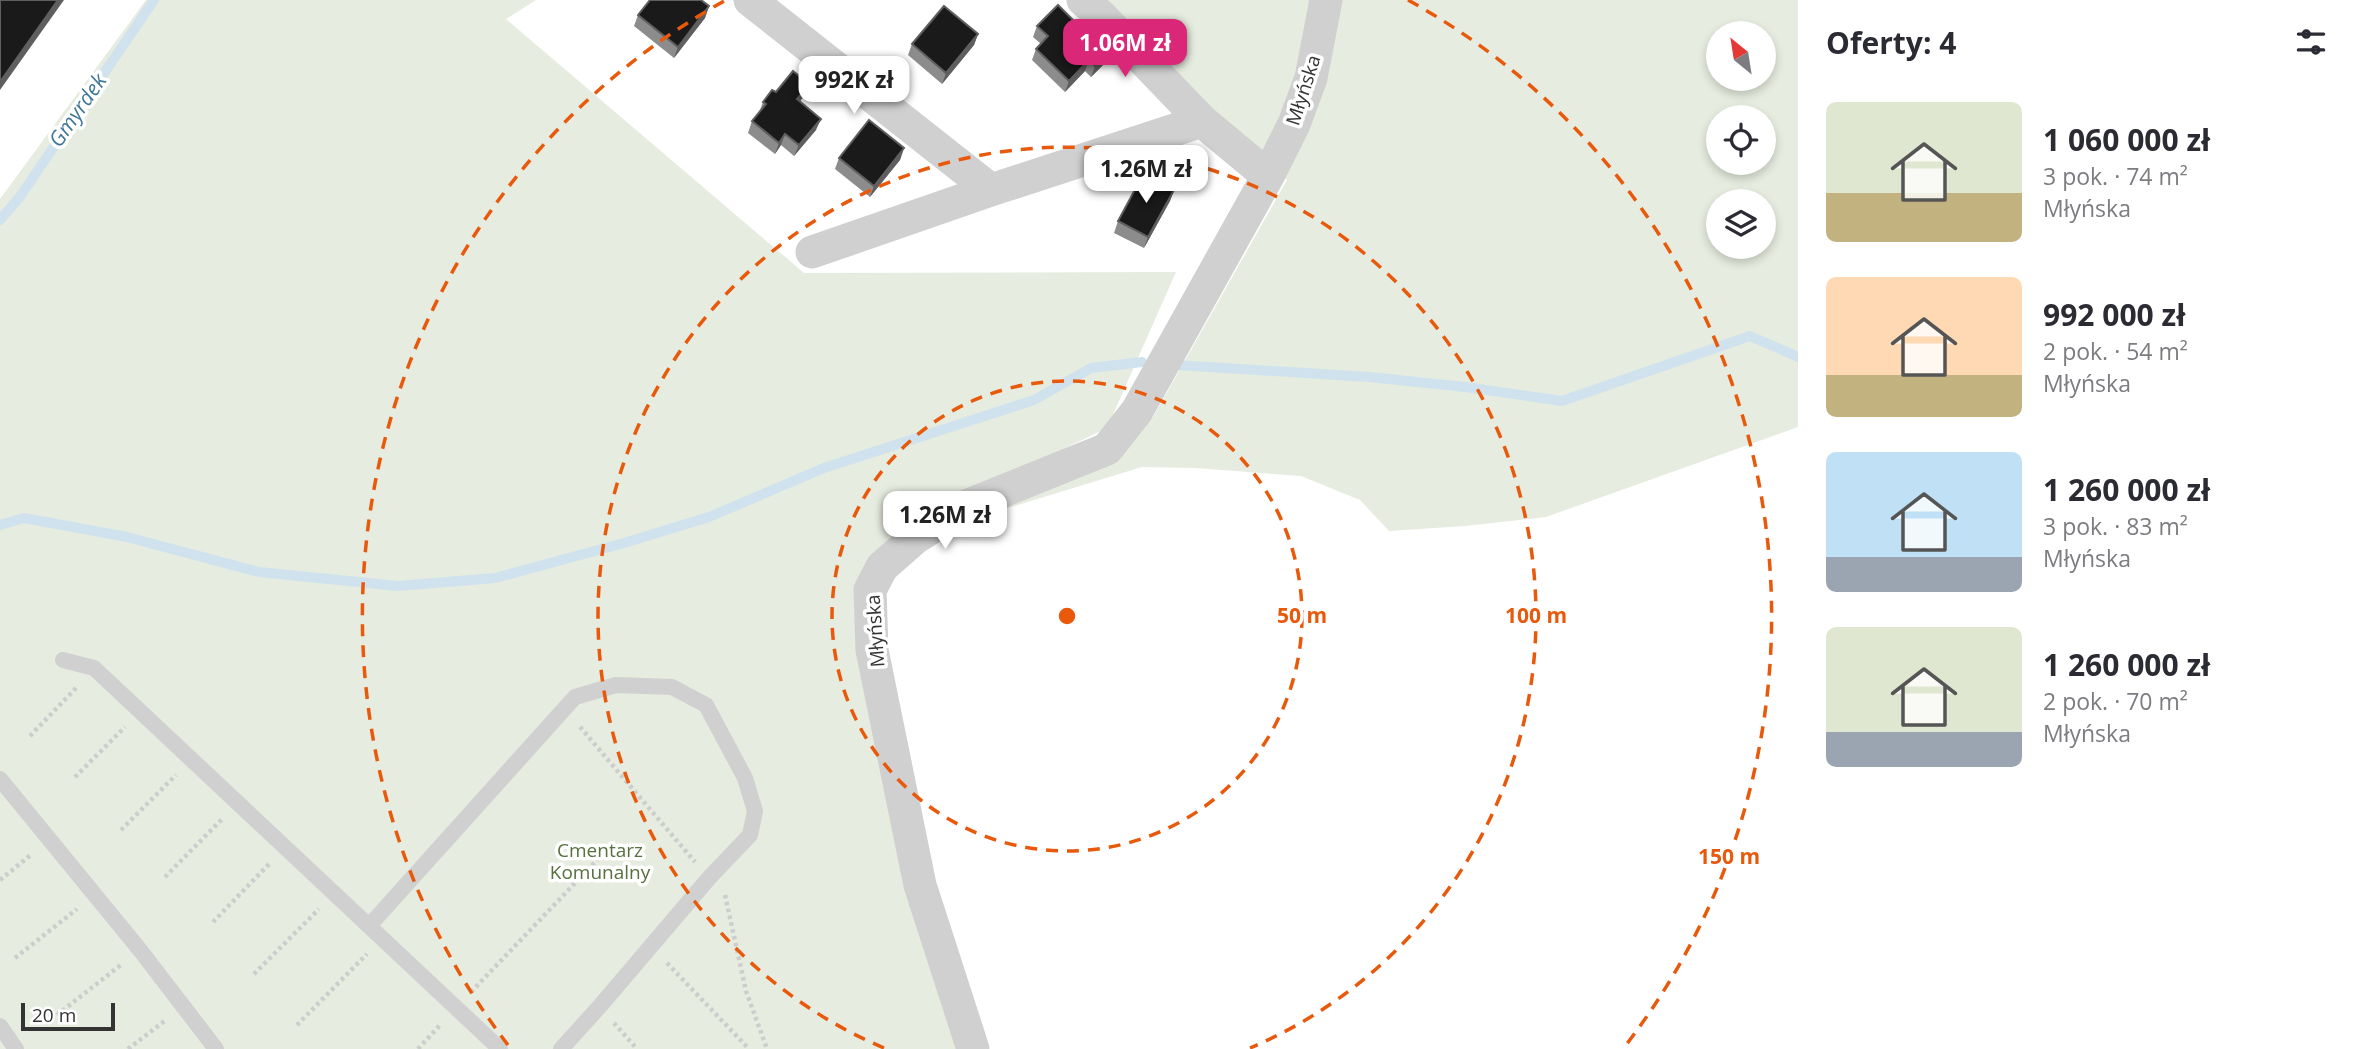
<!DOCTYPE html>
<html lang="pl">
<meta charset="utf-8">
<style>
:root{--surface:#fff;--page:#f2f2f3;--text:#2b2b33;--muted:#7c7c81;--accent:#db2777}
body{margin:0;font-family:"Open Sans",sans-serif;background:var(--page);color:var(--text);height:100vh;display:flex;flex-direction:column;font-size:26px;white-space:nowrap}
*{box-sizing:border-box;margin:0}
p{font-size:23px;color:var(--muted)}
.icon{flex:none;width:38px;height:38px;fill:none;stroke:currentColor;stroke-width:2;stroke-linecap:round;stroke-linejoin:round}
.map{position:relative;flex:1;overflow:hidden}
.panel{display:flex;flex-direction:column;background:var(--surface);width:560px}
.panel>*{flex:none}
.needle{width:46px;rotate:330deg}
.controls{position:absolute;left:1706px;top:21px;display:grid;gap:14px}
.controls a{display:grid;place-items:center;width:70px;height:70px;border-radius:50%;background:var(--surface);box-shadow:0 4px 10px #0003;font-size:35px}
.scale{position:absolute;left:21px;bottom:18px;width:94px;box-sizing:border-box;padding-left:7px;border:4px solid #333;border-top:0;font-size:19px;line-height:24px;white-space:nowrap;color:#333;-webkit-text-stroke:5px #fff;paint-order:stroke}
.price{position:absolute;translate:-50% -60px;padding:0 16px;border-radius:14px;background:#fff;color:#222;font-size:23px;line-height:46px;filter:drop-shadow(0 2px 4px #0008)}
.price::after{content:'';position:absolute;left:50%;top:42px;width:21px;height:16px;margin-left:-10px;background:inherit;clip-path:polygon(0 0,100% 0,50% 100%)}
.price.current{background:var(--accent);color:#fff}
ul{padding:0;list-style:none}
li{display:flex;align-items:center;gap:21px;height:175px;padding:0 28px}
li span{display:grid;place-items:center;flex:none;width:196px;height:140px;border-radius:10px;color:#555}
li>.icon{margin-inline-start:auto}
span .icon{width:84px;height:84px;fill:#fffc;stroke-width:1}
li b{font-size:30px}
h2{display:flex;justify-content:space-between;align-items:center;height:84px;padding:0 28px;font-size:30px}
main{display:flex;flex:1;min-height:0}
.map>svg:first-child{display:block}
.green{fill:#e6ecdf;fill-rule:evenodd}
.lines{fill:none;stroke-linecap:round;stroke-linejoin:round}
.stream{stroke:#cfe2ee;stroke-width:10}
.path{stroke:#cdcdcd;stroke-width:4.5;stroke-dasharray:3.5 3.5;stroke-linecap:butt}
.service{stroke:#d0d0d0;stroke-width:16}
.minor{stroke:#d0d0d0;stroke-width:33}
.wall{fill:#8c8c8c}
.shaded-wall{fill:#5f5f5f}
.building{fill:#1a1a1a;stroke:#5f5f5f;stroke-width:2}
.ring{fill:none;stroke:#e8590c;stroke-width:3.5;stroke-dasharray:12 9}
.labels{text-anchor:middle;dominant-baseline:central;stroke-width:7;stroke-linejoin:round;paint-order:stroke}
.street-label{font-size:19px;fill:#333;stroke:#fff}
.park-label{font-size:19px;fill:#56703f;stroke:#fff}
.water-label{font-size:21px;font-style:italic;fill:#3f7597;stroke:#fff}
.centre{fill:#e8590c;stroke:#fff;stroke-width:3.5}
.ring-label{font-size:21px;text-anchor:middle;font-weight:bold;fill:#e8590c;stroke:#fff;stroke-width:7;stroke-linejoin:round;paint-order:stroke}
</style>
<main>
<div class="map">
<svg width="1798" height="1049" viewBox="0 0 1798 1049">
<rect width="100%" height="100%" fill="#fff"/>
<path class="green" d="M146,0H536L506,19L804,273L1176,272L1107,428L1009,475L895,568L882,601L883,644L961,1049H0V199Z
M1107,0H1798V427L1546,517L1465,526L1389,531L1360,500L1301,476L1195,468L1142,467L985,515L1121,442L1153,417L1287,180L1195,97ZM1718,33H1764V79H1718ZM1718,117H1764V163H1718ZM1718,201H1764V247H1718Z"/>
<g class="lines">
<path class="stream" d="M0,220L19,198L154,0
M1176,365L1369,377L1465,387L1562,401L1750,336L1798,357
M0,525L24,518L127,537L259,572L398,586L495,578L624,543L709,517L824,468L1034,400L1091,368L1142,362"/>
<path class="path" d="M580,727L695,862
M30,736L77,687
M75,777L125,727
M121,830L176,775
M165,877L223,818
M0,880L32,854
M725,895L746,991L767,1049
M213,922L270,863
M15,958L77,909
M667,963L749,1049
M254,974L319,909
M471,992L598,859
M57,1015L122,964
M614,1023L637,1049
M297,1025L367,954
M128,1049L166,1020
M418,1049L441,1024"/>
<path class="service" d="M63,660L94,668L500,1049
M0,779L140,950L216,1049
M369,926L575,697L616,685L672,687L706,705L745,778L755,811L750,835L709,878L600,1006L561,1049
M0,1026L16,1049"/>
<path class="minor" d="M750,0L991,190
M1083,0L1100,15L1202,121L1268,176
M812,252L991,190L1202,121
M973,1049L920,885L872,650L870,590L882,567L915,538L966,506L1107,449L1137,411L1268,176L1294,124L1311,78L1326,0"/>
</g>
<path class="wall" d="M709,6L705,18L674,58L634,26L638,15Z
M1037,26L1107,54L1103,65L1091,77L1085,71L1065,92L1032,60L1036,49L1041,44L1033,37Z
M978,34L974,45L942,84L908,55L912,44Z
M809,84L805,95L800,101L816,130L794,156L781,145L775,154L748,133L752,121L759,113L763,102L776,92Z
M904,148L900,160L870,197L835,169L839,158Z
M1174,190L1170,201L1144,248L1114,233L1118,221Z"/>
<path class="shaded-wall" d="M58,0H64L0,90V82Z
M709,6L705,18L674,58L678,47Z
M978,34L974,45L942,84L946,73Z
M1107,54L1103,65L1091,77L1095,66Z
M1089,60L1085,71L1065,92L1069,81Z
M809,84L805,95L793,110L797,99Z
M821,119L816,130L794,156L799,145Z
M785,134L781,145L775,154L779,143Z
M904,148L900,160L870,197L874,186Z
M1174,190L1170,201L1144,248L1148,237Z"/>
<path class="building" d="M0,0H58L0,82Z
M650,0H701L709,6L678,47L638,15Z
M1058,5L1107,54L1095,66L1089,60L1069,81L1036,49L1048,36L1037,26Z
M944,6L978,34L946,73L912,44Z
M793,71L809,84L797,99L821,119L799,145L785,134L779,143L752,121L766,104L763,102L772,90L776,92Z
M869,120L904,148L874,186L839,158Z
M1144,173L1174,190L1148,237L1118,221Z"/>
<g class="ring">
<circle cx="1067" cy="616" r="235"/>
<path d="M884 1048A469 469 0 1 1 1250 1048"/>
<path d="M508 1045A704 704 0 0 1 726 0M1408 0A704 704 0 0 1 1626 1045"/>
</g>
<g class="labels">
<g class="street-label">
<text transform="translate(1303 90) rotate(-72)">Młyńska</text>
<text transform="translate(875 631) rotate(-94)">Młyńska</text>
</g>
<g class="park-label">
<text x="600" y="850">Cmentarz<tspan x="600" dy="22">Komunalny</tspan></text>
</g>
<g class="water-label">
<text transform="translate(77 110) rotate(-55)">Gmyrdek</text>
</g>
</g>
<circle cx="1067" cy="616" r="10" class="centre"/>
<g class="ring-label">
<text x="1302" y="623">50 m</text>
<text x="1536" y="623">100 m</text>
<text x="1729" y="864">150 m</text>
</g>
</svg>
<div class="controls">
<a><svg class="needle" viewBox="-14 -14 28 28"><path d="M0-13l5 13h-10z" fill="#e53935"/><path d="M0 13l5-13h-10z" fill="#7c7c81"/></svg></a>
<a><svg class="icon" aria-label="locate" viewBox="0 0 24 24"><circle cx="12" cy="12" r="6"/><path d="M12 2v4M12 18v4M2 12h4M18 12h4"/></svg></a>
<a><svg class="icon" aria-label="layers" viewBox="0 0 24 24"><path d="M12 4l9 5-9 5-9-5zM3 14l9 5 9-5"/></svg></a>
</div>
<div class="scale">20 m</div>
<b class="price current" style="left:1125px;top:79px">1.06M zł</b>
<b class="price" style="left:854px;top:116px">992K zł</b>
<b class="price" style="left:1146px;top:205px">1.26M zł</b>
<b class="price" style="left:945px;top:551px">1.26M zł</b>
</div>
<section class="panel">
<h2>Oferty: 4<svg class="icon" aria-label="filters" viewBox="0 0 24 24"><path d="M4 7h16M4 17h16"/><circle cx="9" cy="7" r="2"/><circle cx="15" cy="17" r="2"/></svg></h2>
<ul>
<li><span style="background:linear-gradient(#dfe7d0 65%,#c2b280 0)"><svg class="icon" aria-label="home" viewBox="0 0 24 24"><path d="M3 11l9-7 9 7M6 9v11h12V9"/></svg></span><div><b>1 060 000 zł</b><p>3 pok. · 74 m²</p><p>Młyńska</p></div></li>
<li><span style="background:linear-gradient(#ffd9b3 70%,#c2b280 0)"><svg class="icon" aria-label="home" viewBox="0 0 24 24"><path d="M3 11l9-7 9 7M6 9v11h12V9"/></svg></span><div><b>992 000 zł</b><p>2 pok. · 54 m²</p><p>Młyńska</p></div></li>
<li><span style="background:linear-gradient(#bfe0f5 75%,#9aa5b1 0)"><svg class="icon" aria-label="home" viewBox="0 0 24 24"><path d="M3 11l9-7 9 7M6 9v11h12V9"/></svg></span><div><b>1 260 000 zł</b><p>3 pok. · 83 m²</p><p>Młyńska</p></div></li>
<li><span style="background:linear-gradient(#dfe7d0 75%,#9aa5b1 0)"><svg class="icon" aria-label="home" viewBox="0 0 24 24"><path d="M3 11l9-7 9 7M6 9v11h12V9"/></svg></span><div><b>1 260 000 zł</b><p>2 pok. · 70 m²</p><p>Młyńska</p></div></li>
</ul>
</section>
</main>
